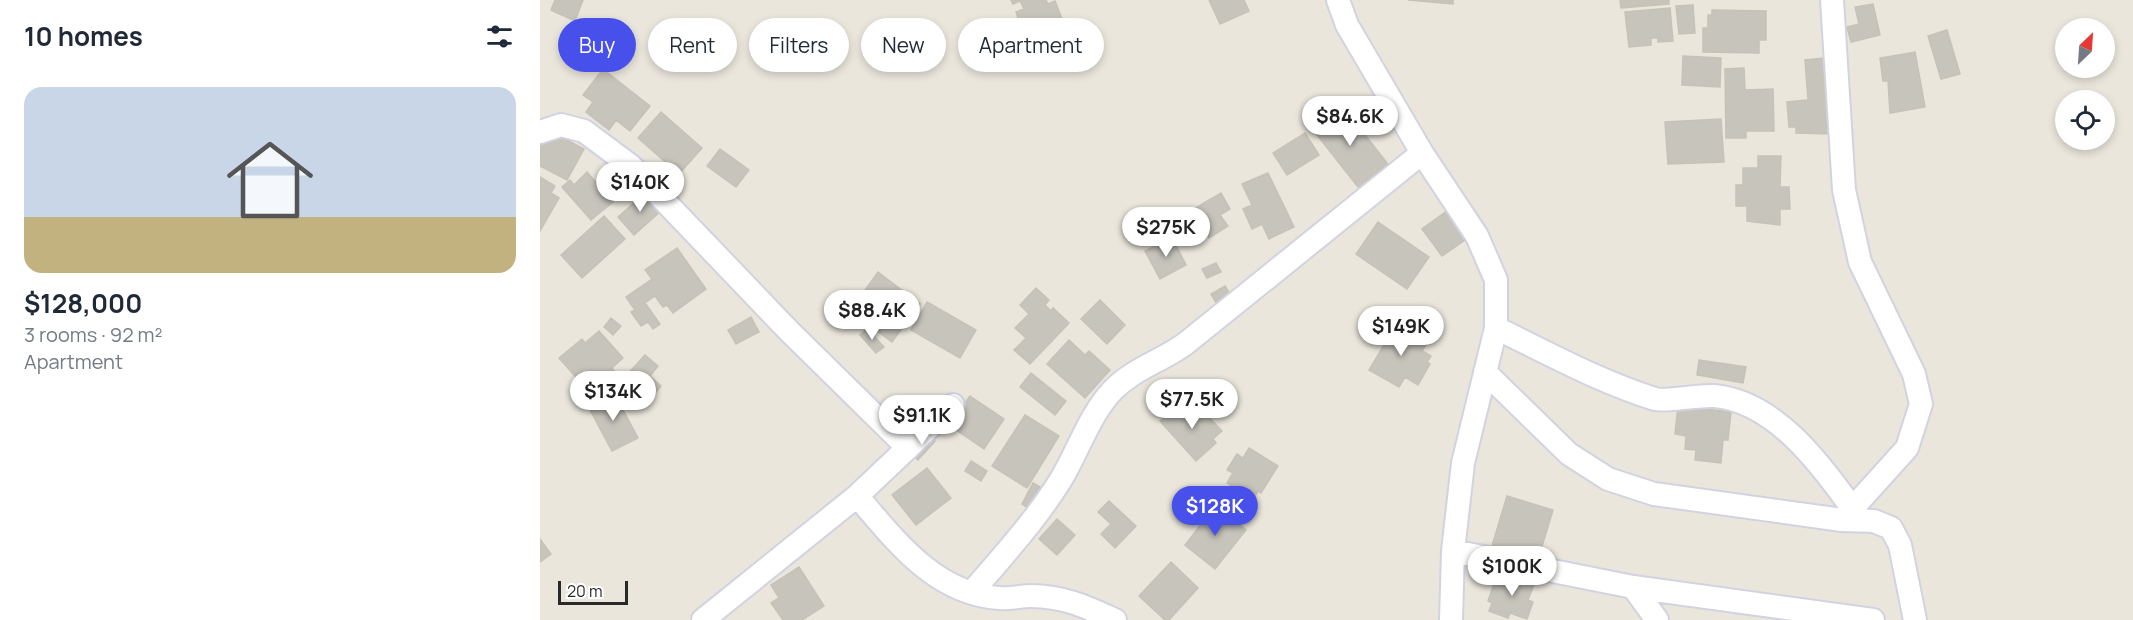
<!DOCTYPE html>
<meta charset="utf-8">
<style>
:root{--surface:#fff;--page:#f6f6f7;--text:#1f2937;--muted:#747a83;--accent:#4850eb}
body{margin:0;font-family:Manrope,sans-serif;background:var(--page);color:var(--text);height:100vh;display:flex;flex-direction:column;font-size:22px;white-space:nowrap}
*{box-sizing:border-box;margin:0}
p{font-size:20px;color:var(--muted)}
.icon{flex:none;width:33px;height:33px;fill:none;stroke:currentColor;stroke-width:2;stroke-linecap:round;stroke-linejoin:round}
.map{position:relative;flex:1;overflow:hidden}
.details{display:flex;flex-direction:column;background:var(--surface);width:540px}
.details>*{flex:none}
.hud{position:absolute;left:18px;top:18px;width:570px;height:54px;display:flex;gap:12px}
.needle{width:39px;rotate:25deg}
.tools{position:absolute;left:1515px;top:18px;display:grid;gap:12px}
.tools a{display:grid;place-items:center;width:60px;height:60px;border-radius:50%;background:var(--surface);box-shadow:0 3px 9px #0003;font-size:30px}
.scale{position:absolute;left:18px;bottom:15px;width:70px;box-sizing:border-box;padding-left:6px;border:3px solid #292929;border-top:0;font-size:16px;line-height:21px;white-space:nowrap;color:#292929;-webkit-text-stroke:4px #fff;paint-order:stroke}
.price{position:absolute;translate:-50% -51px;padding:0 14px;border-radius:21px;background:#fff;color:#222;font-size:20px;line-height:39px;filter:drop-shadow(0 2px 3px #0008)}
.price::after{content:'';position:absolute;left:50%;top:36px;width:18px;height:14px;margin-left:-9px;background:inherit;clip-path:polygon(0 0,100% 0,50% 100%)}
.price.current{background:var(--accent);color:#fff}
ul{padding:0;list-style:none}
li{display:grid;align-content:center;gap:12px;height:318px;padding:0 24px}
li span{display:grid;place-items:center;height:186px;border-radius:18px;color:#555}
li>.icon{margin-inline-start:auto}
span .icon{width:108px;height:108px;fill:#fffc;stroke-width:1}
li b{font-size:26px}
h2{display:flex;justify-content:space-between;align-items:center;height:72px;padding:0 24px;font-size:26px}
.pill{padding:0 21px;border-radius:27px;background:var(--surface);box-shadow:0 3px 9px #0003;font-size:21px;line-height:54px}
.pill.current{background:var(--accent);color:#fff}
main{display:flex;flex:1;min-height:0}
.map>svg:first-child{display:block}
.building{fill:#c6c4bb;stroke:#c6c2b6;stroke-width:1.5}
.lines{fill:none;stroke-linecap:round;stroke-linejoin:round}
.minor-casing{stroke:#d2d3e1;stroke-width:26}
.minor{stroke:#fff;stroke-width:22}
</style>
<main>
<section class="details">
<h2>10 homes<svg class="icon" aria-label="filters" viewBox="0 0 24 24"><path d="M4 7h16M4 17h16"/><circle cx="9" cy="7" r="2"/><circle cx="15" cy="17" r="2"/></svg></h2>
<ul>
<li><span style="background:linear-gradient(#c9d6e8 70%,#c2b280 0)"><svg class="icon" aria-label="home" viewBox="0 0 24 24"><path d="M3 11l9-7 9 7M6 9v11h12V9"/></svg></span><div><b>$128,000</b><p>3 rooms · 92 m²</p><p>Apartment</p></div></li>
</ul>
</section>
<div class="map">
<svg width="1593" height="620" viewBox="0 0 1593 620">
<rect width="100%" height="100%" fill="#eae6dc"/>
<path class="building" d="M15,0H43L35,21L11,10Z
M471,0H506L508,4L515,1L526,29L517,32L520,39L497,48L489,27L482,29L476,12L484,9L480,1L473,4Z
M669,0H704L709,11L680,24Z
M868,0H913V4Z
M1080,0H1129V4L1081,8Z
M1333,4L1340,35L1311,42L1307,27L1319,24L1315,7Z
M1153,5L1155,33L1139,34L1136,6Z
M1130,8L1133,41L1118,42V38H1111V45L1089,47L1085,12Z
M1172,10L1226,11V40H1219V53L1163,52V28H1168V15H1172Z
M1407,30L1420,74L1401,79L1388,36Z
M1375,52L1385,107L1350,113L1348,81H1343L1340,58Z
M1143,56L1181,58L1180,87L1142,85Z
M1283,58L1290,134L1256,133V127H1249L1247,102L1268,100L1265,60Z
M1204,68L1205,90L1233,89L1234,131H1206V138H1186L1185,69Z
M63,69L110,106L90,131L76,120L69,130L46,112L53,102L43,95Z
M803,107L848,164L818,187L773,130Z
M121,112L162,148L139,174L98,138Z
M1181,119L1184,162L1128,164L1125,122Z
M12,132L44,149L27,180L0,166V138Z
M765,133L779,155L747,175L733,153Z
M180,149L209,170L196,187L167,166Z
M1218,156H1241L1240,187H1249L1250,209H1240V225L1207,221V206H1196V185H1203V168H1218Z
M47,172L73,202L51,220L22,187L30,180L34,185Z
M728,173L754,227L729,239L722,224L712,229L703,209L712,205L702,184Z
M0,177L15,186L11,193L19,198L0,231Z
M106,192L122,210L94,235L78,217Z
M681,193L690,209L680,215L688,226L669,238L652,210Z
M915,205L935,233L902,256L882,229Z
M64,216L85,239L42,278L21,255Z
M838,222L889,257L867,289L816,254Z
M632,237L646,265L620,279L605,251Z
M137,248L166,289L133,313L127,305L123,307L115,296L105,303L120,324L113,329L108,322L101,326L91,312L95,310L86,297L112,279L105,270Z
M676,263L681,272L667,278L662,269Z
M338,272L380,304L352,342L310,311Z
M685,286L695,302L681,311L671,294Z
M496,288L509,300L505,305L511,311L513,308L529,323L490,364L474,350L486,338L475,328L489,314L480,305Z
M560,300L585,325L567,344L541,319Z
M387,302L436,330L420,358L371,330Z
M211,317L219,332L196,344L188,330Z
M71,318L81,326L73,335L64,327Z
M849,326L861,333L864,328L888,341L882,351L891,356L887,362L890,364L878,385L865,377L859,387L829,370L844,345L839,342Z
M327,329L344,347L336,353L320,335Z
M59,331L83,358L72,368L75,372L50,393L19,358L42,339L45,343Z
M529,340L545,355L549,351L570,370L545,398L507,364Z
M105,355L118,366L110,376L121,386L112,397L86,376Z
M1159,360L1206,367L1203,383L1157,375Z
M491,373L526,401L515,415L480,387Z
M74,393L98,438L72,451L48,406Z
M430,396L464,419L444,449L409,425Z
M639,403L651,415L659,407L682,431L673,439L676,443L656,461L620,421Z
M1138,406L1191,412L1188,440H1183L1181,463L1155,460L1156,450L1145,449L1146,436L1135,434Z
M485,415L519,436L487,488L452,466Z
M385,432L395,441L378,460L368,451Z
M709,448L738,466L721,493L718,491L713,499L687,483L693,473L687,470L697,454L703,458Z
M431,461L447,471L441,481L425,471Z
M387,468L411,498L376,525L352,495Z
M493,483L507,491L495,512L482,504Z
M967,496L1013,510L997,563L951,549Z
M569,501L596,526L575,548L561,534L571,524L558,512Z
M675,506L706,530L675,569L645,545Z
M517,519L535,535L517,555L499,539Z
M0,539L11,554L0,562Z
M631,562L658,588L629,620H625L599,596Z
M259,567L284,606L262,620H243L231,603L239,598L231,585Z
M967,571L995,582L988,600L993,602L987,619L970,613L968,618L949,611L952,603L948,601L954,584L961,586Z"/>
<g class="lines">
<defs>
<path id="minor" d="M798,0L807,25L882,153L937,236L956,280V328L923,463L913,551L911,620
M1292,0L1304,190L1320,262L1374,374L1381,404L1367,448L1302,520
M0,132L21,125L44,131L91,166L249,331L368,448
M956,328C1008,353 1060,382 1115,399C1126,402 1158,395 1174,396C1234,401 1280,463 1312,508
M945,372L1029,454L1068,479L1114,494L1302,520L1334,521L1351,528L1360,545L1375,620
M317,496C355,540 395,594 459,598C470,599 481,596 491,596C523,596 547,607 575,620
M913,551L1093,587L1333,620
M1093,587L1117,620
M432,592C463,556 495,521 520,481C538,452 549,415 573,390C595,368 620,362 645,344L882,153
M163,620L317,496L413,405"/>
</defs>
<use href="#minor" class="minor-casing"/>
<use href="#minor" class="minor"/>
</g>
</svg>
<div class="tools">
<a><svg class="needle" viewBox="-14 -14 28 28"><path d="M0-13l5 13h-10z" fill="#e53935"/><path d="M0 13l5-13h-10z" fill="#747a83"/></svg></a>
<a><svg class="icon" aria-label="locate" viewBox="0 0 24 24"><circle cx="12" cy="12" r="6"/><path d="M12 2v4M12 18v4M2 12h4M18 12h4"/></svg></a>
</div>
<div class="scale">20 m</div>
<b class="price" style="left:810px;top:147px">$84.6K</b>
<b class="price" style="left:100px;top:213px">$140K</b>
<b class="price" style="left:626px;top:258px">$275K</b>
<b class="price" style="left:332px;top:341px">$88.4K</b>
<b class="price" style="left:861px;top:357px">$149K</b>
<b class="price" style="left:73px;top:422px">$134K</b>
<b class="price" style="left:652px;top:430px">$77.5K</b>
<b class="price" style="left:382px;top:446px">$91.1K</b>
<b class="price current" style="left:675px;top:537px">$128K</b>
<b class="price" style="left:972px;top:597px">$100K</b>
<div class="hud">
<a class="pill current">Buy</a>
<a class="pill">Rent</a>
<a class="pill">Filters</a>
<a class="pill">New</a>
<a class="pill">Apartment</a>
</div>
</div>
</main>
